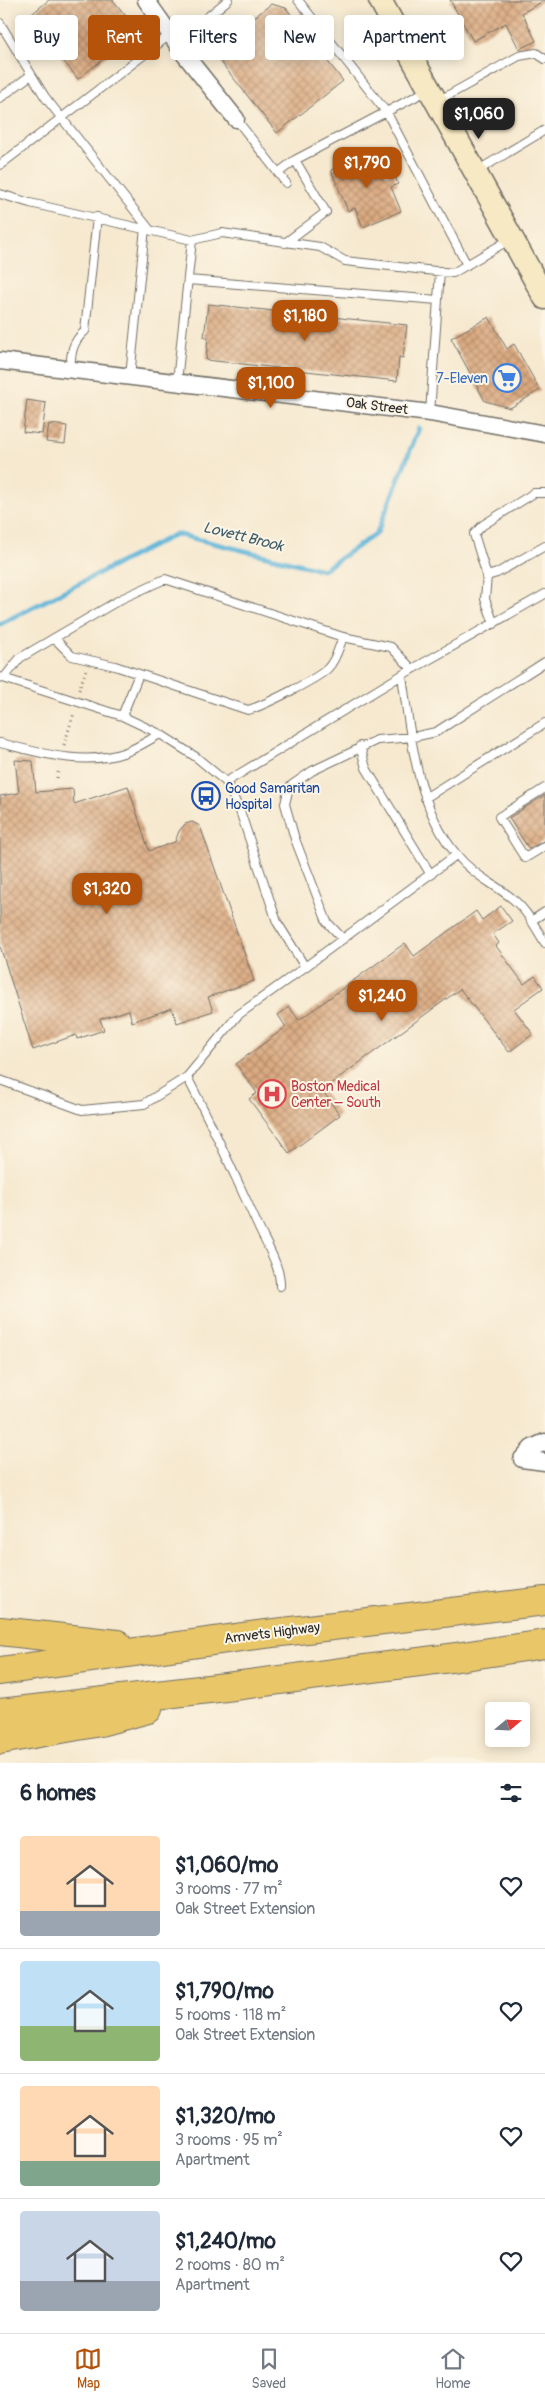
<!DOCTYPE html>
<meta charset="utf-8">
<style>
:root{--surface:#fff;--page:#f6f6f7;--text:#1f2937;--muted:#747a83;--line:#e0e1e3;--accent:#b45309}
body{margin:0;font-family:Pangolin,sans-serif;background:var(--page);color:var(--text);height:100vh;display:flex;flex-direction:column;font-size:19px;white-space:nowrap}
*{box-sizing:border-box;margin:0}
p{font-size:16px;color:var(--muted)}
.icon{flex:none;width:28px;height:28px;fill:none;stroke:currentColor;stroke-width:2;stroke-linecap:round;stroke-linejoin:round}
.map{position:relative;height:1763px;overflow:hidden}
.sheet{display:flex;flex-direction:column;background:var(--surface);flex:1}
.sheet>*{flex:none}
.guide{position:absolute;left:15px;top:15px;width:515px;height:45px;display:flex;gap:10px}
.needle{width:32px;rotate:71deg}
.buttons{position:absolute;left:485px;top:1702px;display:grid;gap:10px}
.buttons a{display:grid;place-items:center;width:45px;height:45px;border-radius:5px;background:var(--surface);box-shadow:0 2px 12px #0003;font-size:25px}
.price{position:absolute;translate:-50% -42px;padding:0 11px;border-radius:10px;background:var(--accent);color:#fff;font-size:16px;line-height:32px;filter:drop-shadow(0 1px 2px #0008)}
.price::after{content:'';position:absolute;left:50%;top:30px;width:15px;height:11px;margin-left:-8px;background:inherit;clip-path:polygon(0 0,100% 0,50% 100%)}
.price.current{background:#222;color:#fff}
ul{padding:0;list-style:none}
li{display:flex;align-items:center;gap:15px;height:125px;padding:0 20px}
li+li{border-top:1px solid var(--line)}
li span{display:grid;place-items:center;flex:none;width:140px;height:100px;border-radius:5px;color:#555}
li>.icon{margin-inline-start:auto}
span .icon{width:60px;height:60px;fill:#fffc;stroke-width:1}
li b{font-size:21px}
h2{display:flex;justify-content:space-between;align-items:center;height:60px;padding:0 20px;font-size:21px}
.chip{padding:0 18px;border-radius:5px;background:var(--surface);box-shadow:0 2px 12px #0003;font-size:18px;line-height:45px}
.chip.current{background:var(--accent);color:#fff}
.tabs{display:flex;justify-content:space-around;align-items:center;height:70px;border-top:1px solid var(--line);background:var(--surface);font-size:14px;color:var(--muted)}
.tabs a{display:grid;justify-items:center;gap:2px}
.tabs .current{color:var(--accent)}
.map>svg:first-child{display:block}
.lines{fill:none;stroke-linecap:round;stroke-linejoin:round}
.stream{stroke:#5cb4d9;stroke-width:5}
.building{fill:url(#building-cross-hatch)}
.service-casing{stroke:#726e65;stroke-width:10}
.minor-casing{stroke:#726e65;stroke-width:19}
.secondary-casing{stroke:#726e65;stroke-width:25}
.motorway-casing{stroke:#726e65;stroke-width:30}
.path{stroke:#726e65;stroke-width:3;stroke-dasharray:1 4;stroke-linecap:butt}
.service{stroke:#fff;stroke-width:8}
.minor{stroke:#fff;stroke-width:16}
.secondary{stroke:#f6e9c3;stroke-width:22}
.motorway{stroke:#e9c769;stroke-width:28}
.labels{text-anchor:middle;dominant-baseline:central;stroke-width:4;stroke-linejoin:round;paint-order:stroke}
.shop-label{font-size:14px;fill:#366cbe;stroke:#fcf5e5;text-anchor:end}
.street-label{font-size:14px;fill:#2b2b2b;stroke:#fcf5e5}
.transit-label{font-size:14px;fill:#164399;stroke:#fcf5e5;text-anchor:start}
.health-label{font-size:14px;fill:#be3a42;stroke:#fcf5e5;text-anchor:start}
.water-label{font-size:15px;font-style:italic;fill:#3c5b68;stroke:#fcf5e5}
</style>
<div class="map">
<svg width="545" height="1763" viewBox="0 0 545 1763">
<defs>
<pattern id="building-cross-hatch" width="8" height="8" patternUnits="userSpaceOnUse" patternTransform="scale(1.25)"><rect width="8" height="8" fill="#dbaa81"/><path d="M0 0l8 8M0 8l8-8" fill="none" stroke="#b28b6a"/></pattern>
</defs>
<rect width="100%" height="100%" fill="#fcf5e5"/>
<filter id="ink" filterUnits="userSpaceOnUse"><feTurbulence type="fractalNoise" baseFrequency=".02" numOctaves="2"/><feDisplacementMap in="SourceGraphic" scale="10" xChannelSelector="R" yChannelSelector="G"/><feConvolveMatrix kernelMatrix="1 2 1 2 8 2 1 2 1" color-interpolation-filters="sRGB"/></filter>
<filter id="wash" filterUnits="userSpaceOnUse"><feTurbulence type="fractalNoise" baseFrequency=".0096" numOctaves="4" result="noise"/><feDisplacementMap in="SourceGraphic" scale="20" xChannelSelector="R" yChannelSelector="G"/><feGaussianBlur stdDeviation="1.12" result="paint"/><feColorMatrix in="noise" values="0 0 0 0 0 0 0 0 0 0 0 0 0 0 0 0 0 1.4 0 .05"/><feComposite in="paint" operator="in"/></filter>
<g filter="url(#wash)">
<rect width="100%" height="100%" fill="#f6e9d0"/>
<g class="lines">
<path class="stream" d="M0,624L176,534L323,570L377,533L419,428"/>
</g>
<g id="blocks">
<path class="building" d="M49,0H113L138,31L78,79L28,17Z
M450,0H545L522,13L536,41L519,49L506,23L473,41Z
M271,4L286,8L343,81L277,133L212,51Z
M376,151L386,175L393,172L398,184L391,187L401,211L363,227L355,208L348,211L331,170Z
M208,304L407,325L403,358L399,357L397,381L206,360L208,337H204Z
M489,317L507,349L514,344L540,390L510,408L485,401L451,338Z
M27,400L46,403L42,434L23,432Z
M49,424L67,426L65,444L46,442Z
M15,760L33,761L36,792L73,789L74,804L128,786L149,851L175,842L179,831L185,824L192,822L200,826L254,981L208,997L213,1011L177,1023L172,1008L132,1022L129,1010L100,1019L104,1030L77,1039L76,1035L33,1050L0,946V796L19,793Z
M545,795V840L529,849L509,818Z
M501,906L512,921L493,934L499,943L496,946L524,984L535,976L543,988L514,1009L533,1034L509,1052L460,989L322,1090L340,1115L289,1153L249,1099L257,1093L236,1064L286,1027L278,1015L289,1007L299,1020L405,943L414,956L476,911L482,920Z"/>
</g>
</g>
<g filter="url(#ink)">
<use href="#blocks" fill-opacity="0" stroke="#726e65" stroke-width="1"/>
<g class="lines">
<defs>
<path id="service" d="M298,0L387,113L467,265
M0,23L45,97L150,230
M177,42L228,0
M0,98L31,75
M438,101L519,56L536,53L545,59
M236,119L286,183
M0,165L171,34
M477,171L545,130
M278,173L295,160L428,90
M0,194L30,203L192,240L222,233L320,247L345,261L453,273L509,240
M285,243L326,212L295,160
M188,280L438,300
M70,370C71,353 72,342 85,331L97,217
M130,377L145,228
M177,382L192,240
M430,413L440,271
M487,576L497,573L545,546
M494,624L485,599L487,576L474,534L483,525L534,493H545
M54,638L72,656L115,666L248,710C263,706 319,678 328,668C336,660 339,647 343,637
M402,675C410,734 417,809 457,855C473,875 495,884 514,900C527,911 536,928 545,943
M0,677L122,716L160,734L196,757L226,782L240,811L277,922L305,967L238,1015L187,1077L144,1104L82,1110L0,1080
M4,678L20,658L121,599L165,579L343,637L391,647L412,669
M122,716L139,674
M0,743C40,753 85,767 126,752C137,748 149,740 160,734
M360,746L366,768L431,875
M226,782L402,675L545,594
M545,788L499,817L525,858L545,846
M425,798L545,723
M531,921L545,912
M343,939L327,922L295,839L285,804L289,787L312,771L377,740L413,737L436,732L545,662
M305,967L456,855
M187,1077C213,1126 235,1176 258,1226C266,1244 281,1267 280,1286"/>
<path id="minor" d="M146,0L185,55L236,119
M0,361L430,413L545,434
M545,1442L532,1448L522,1459L545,1462"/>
<path id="secondary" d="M380,0L545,298"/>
<path id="motorway" d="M0,1631L117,1644
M0,1671L249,1636L545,1601
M0,1713L226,1687L450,1658L545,1644
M0,1740L100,1722L148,1709"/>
</defs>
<use href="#service" class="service-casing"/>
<use href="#minor" class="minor-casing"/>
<use href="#secondary" class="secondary-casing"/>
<use href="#motorway" class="motorway-casing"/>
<path class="path" d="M79,690L86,670
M64,745L74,713
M57,778L59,769"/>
<use href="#service" class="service"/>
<use href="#minor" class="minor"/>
<use href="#secondary" class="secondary"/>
<use href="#motorway" class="motorway"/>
</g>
</g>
<defs>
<symbol id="supermarket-ring" viewBox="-11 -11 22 22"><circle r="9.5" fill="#fcf5e5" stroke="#3f7fe0" stroke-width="1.5"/><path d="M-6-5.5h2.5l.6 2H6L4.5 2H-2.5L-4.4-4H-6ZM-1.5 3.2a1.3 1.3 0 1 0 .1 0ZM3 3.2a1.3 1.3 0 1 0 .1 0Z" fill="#3f7fe0"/></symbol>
<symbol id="bus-ring" viewBox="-11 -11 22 22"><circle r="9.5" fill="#fcf5e5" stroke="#1a4fb4" stroke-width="1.5"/><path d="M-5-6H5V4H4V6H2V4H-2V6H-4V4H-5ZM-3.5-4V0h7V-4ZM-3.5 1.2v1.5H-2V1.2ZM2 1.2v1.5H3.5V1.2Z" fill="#1a4fb4"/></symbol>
<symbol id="hospital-ring" viewBox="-11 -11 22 22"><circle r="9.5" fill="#fcf5e5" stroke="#e0444e" stroke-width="1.5"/><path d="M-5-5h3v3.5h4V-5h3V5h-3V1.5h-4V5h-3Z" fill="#e0444e"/></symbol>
</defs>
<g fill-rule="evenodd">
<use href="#supermarket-ring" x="491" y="362" width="32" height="32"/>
<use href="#bus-ring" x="190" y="780" width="32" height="32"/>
<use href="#hospital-ring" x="256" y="1078" width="32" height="32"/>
</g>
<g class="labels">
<g class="shop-label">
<text x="488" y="378">7-Eleven</text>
</g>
<g class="street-label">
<text transform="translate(377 406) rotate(7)">Oak Street</text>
<text transform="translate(272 1633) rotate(-7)">Amvets Highway</text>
</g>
<g class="transit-label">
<text x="225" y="788">Good Samaritan<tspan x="225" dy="16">Hospital</tspan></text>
</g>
<g class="health-label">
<text x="291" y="1086">Boston Medical<tspan x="291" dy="16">Center – South</tspan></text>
</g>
<g class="water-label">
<text transform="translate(243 537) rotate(14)">Lovett Brook</text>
</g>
</g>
</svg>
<div class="buttons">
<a><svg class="needle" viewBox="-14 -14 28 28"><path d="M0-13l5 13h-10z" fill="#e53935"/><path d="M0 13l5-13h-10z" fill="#747a83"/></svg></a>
</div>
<b class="price current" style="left:479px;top:140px">$1,060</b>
<b class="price" style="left:367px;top:189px">$1,790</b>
<b class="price" style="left:305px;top:342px">$1,180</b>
<b class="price" style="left:271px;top:409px">$1,100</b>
<b class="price" style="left:107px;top:915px">$1,320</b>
<b class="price" style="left:382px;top:1022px">$1,240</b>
<div class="guide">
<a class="chip">Buy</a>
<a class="chip current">Rent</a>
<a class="chip">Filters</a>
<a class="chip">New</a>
<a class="chip">Apartment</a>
</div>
</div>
<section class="sheet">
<h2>6 homes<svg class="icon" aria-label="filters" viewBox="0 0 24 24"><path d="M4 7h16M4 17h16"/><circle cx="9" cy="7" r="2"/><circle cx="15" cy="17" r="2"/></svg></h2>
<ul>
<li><span style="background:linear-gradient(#ffd9b3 75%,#9aa5b1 0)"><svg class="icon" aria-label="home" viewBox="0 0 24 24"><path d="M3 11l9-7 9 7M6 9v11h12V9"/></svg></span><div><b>$1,060/mo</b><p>3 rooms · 77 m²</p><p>Oak Street Extension</p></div><svg class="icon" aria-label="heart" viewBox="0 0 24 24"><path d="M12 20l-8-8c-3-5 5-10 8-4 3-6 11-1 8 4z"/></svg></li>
<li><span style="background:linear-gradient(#bfe0f5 65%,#8fb573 0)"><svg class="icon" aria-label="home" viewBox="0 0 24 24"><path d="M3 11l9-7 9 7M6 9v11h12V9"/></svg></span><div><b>$1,790/mo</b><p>5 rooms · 118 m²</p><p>Oak Street Extension</p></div><svg class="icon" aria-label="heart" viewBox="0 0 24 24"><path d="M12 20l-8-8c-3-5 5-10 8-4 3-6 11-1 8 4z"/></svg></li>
<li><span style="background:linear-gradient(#ffd9b3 75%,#7fa58c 0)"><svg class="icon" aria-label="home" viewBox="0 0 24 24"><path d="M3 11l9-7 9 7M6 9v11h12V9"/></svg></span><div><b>$1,320/mo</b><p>3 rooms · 95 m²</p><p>Apartment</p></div><svg class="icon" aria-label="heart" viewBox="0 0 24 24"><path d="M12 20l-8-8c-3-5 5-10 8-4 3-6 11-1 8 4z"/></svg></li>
<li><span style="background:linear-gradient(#c9d6e8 70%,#9aa5b1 0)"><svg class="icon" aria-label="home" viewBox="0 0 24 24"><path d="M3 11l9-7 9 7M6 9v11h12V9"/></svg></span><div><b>$1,240/mo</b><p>2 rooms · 80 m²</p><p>Apartment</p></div><svg class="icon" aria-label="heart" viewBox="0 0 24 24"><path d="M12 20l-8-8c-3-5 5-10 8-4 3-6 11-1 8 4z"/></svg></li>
</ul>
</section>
<nav class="tabs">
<a class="current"><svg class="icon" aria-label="map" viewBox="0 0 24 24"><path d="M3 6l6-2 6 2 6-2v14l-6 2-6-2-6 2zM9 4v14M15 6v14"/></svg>Map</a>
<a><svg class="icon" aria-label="saved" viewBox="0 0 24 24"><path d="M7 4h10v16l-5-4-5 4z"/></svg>Saved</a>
<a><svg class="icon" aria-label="home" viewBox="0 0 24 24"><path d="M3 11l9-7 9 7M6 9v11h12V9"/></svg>Home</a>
</nav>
